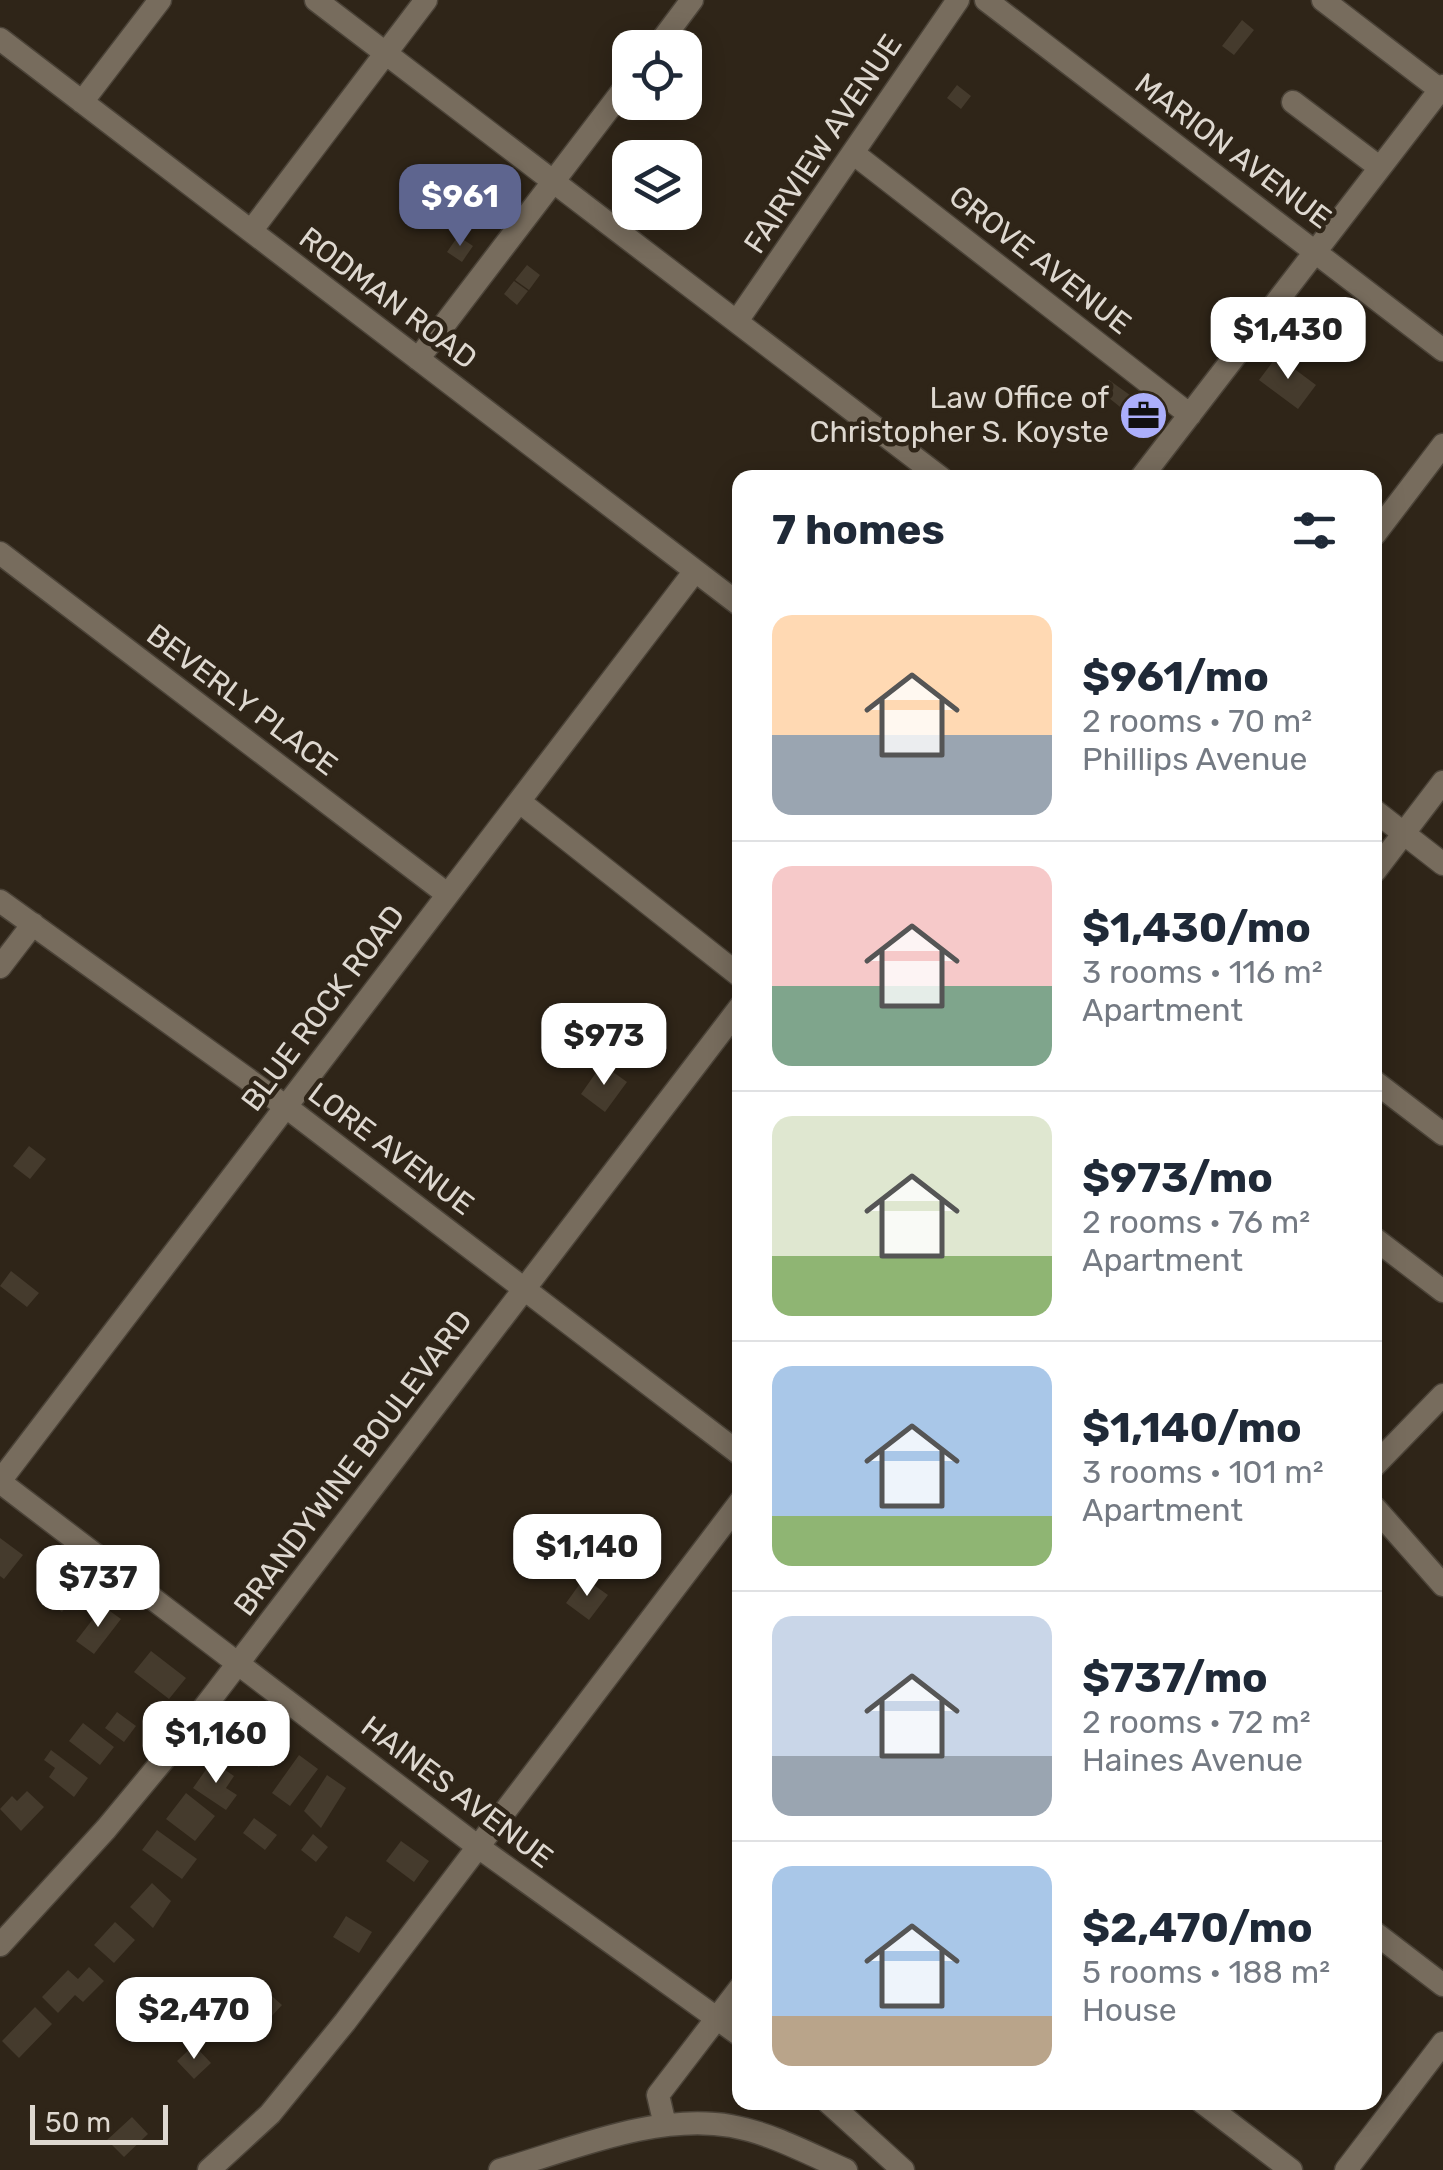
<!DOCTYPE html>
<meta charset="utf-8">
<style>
:root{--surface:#fff;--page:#f6f6f7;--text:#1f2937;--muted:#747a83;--line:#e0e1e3;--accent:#5e658f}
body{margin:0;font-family:Rubik,sans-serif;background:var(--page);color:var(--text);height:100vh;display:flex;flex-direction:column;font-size:38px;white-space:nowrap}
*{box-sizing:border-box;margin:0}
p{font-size:32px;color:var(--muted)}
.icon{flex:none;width:55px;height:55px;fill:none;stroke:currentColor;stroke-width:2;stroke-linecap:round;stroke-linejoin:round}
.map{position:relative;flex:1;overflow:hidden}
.details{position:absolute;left:732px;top:470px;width:650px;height:1640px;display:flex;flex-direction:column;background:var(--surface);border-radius:20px;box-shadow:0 5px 25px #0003}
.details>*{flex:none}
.tools{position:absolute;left:612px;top:30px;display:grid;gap:20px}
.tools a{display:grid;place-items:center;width:90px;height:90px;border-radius:20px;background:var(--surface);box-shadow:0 5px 25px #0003;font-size:50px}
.scale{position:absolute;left:30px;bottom:25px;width:138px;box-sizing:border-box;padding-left:10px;border:5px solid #ded8d0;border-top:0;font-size:28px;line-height:35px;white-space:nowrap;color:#ded8d0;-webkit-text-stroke:8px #2f2518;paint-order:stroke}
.price{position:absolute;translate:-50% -85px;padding:0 22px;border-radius:20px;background:#fff;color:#222;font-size:32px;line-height:65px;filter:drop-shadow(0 2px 5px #0008)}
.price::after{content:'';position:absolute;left:50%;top:60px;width:30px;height:22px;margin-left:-15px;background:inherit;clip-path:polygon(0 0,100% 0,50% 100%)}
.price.on{background:var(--accent);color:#fff}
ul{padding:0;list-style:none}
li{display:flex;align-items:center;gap:30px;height:250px;padding:0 40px}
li+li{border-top:2px solid var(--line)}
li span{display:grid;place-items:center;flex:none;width:280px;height:200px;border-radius:20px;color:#555}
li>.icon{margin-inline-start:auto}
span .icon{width:120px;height:120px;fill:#fffc;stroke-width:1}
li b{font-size:42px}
h2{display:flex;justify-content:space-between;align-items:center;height:120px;padding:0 40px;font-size:42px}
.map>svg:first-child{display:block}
.building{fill:#453b2d}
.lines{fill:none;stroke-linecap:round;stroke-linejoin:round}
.minor-casing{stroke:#4b4338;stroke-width:25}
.minor{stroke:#776c5d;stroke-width:22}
.labels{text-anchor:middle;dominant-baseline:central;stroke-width:9;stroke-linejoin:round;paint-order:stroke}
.street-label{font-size:30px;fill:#ded8d0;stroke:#2f2518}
.poi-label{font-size:30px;fill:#ded8d0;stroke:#2f2518;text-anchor:end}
</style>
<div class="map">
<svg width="1443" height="2170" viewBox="0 0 1443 2170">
<rect width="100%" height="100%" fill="#2f2518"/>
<path class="building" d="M1242,20L1254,30L1234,55L1222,46Z
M957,85L971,96L961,109L947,98Z
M458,236L473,246L462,262L447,252Z
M527,265L540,275L529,290L515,280Z
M514,281L528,291L517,305L504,294Z
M1277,356L1316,385L1298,409L1259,380Z
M1109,380L1155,413L1145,427L1099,390Z
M602,1064L627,1082L605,1112L581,1094Z
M29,1146L46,1159L30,1179L13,1166Z
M11,1271L39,1293L27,1307L0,1286Z
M0,1538L23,1555L4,1579L0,1576Z
M51,1575L76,1594L62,1612L37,1593Z
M584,1578L608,1595L589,1620L566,1603Z
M103,1606L121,1619L94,1654L76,1641Z
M151,1651L186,1678L169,1699L134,1672Z
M117,1712L136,1726L124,1742L105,1728Z
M244,1713L258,1722L254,1729L275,1743L259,1767L224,1744Z
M83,1723L114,1747L100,1765L69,1741Z
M51,1750L88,1778L74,1797L49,1777L55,1768L44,1760Z
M299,1755L318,1769L290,1806L272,1793Z
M212,1761L234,1776L226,1788L237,1795L226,1810L193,1788Z
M327,1775L346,1788L321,1828L304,1811Z
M27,1791L44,1807L21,1831L0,1809L12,1796L17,1801Z
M186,1793L215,1816L195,1841L166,1819Z
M254,1818L277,1835L265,1850L243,1833Z
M157,1830L197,1859L182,1879L142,1850Z
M313,1834L328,1847L316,1862L301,1850Z
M401,1841L429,1861L414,1882L386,1861Z
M152,1883L171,1901L153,1928L130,1907Z
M346,1916L372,1932L359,1953L333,1937Z
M115,1922L135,1940L114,1963L94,1945Z
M89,1967L104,1981L83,2002L75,1995L58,2013L42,1997L68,1970L78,1979Z
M257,1983L282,2005L259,2030L235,2009Z
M35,2007L52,2024L19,2058L2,2041Z
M194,2045L211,2063L194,2079L177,2061Z
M132,2117L148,2134L124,2157L107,2140Z"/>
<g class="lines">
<defs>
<path id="minor" d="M316,0L941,478
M986,0L1443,350
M1323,0L1443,92
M0,39L740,605
M656,48L692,0
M82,102L160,0
M1293,102L1379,167
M853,153L1190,415
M251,231L426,0
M737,321L958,0
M418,359L630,81
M1141,478L1443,86
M1375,534L1443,445
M0,553L447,894
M520,802L740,976
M1375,811L1443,864
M1375,871L1443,782
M0,901L285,1106L740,1454
M0,967L33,924
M1375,1082L1443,1134
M1375,1239L1443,1291
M1375,1465L1443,1395
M0,1481L695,571
M0,1482L477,1846L740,2035
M1375,1508L1443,1585
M1375,1933L1443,1985
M0,1945L106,1829L174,1747L740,1007
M828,2102L903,2170
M1202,2102L1291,2170
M665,2125L658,2095L740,1988
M209,2170L270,2114L345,2022L740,1502
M500,2170C573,2149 655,2113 731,2126C771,2133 809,2154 846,2170
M1346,2170L1443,2043"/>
</defs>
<use href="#minor" class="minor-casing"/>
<use href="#minor" class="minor"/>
</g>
<defs>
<symbol id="office-disc" viewBox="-11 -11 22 22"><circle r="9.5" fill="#acaffb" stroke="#2f2518"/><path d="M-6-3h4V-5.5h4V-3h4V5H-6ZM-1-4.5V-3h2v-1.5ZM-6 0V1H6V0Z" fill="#111"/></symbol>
</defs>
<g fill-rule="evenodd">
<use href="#office-disc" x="1116" y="388" width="55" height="55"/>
</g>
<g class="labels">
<g class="street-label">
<text transform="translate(823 144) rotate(-56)">FAIRVIEW AVENUE</text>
<text transform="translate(1233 151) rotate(37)">MARION AVENUE</text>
<text transform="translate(1040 260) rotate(38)">GROVE AVENUE</text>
<text transform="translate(388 298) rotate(37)">RODMAN ROAD</text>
<text transform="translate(242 700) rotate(37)">BEVERLY PLACE</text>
<text transform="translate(323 1008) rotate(-53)">BLUE ROCK ROAD</text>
<text transform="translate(391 1149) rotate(37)">LORE AVENUE</text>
<text transform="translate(353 1463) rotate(-53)">BRANDYWINE BOULEVARD</text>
<text transform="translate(457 1792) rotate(37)">HAINES AVENUE</text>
</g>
<g class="poi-label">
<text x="1109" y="398">Law Office of<tspan x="1109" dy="34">Christopher S. Koyste</tspan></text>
</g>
</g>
</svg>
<div class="tools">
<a><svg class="icon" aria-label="locate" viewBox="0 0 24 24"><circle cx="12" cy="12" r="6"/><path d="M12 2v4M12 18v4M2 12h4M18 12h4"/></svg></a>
<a><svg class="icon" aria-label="layers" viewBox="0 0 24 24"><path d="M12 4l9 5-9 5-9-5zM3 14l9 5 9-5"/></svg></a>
</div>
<div class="scale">50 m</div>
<b class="price on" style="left:460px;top:249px">$961</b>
<b class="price" style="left:1288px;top:382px">$1,430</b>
<b class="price" style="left:604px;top:1088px">$973</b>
<b class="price" style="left:587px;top:1599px">$1,140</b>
<b class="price" style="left:98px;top:1630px">$737</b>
<b class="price" style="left:216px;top:1786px">$1,160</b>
<b class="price" style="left:194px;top:2062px">$2,470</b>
<section class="details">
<h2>7 homes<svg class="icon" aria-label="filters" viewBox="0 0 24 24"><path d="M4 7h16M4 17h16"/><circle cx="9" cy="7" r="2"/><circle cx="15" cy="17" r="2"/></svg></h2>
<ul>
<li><span style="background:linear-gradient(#ffd9b3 60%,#9aa5b1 0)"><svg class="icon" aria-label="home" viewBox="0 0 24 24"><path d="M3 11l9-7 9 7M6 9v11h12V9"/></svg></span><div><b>$961/mo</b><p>2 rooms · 70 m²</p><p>Phillips Avenue</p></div></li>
<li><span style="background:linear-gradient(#f6c9c9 60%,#7fa58c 0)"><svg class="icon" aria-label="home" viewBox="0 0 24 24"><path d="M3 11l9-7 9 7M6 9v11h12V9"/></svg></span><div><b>$1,430/mo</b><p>3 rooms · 116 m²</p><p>Apartment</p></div></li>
<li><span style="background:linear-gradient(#dfe7d0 70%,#8fb573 0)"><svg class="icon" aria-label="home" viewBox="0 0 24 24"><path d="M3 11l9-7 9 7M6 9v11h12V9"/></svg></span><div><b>$973/mo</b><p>2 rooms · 76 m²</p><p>Apartment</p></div></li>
<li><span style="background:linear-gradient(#a9c7e8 75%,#8fb573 0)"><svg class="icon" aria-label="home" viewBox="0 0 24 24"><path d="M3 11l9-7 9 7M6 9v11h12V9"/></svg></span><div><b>$1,140/mo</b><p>3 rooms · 101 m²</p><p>Apartment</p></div></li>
<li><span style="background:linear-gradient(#c9d6e8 70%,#9aa5b1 0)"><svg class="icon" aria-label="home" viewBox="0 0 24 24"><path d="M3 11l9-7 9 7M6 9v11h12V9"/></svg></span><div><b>$737/mo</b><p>2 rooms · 72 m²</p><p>Haines Avenue</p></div></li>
<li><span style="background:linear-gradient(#a9c7e8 75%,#b9a48a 0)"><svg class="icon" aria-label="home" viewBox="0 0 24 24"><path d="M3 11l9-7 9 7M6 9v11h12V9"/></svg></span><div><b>$2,470/mo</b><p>5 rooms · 188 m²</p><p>House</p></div></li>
</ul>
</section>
</div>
